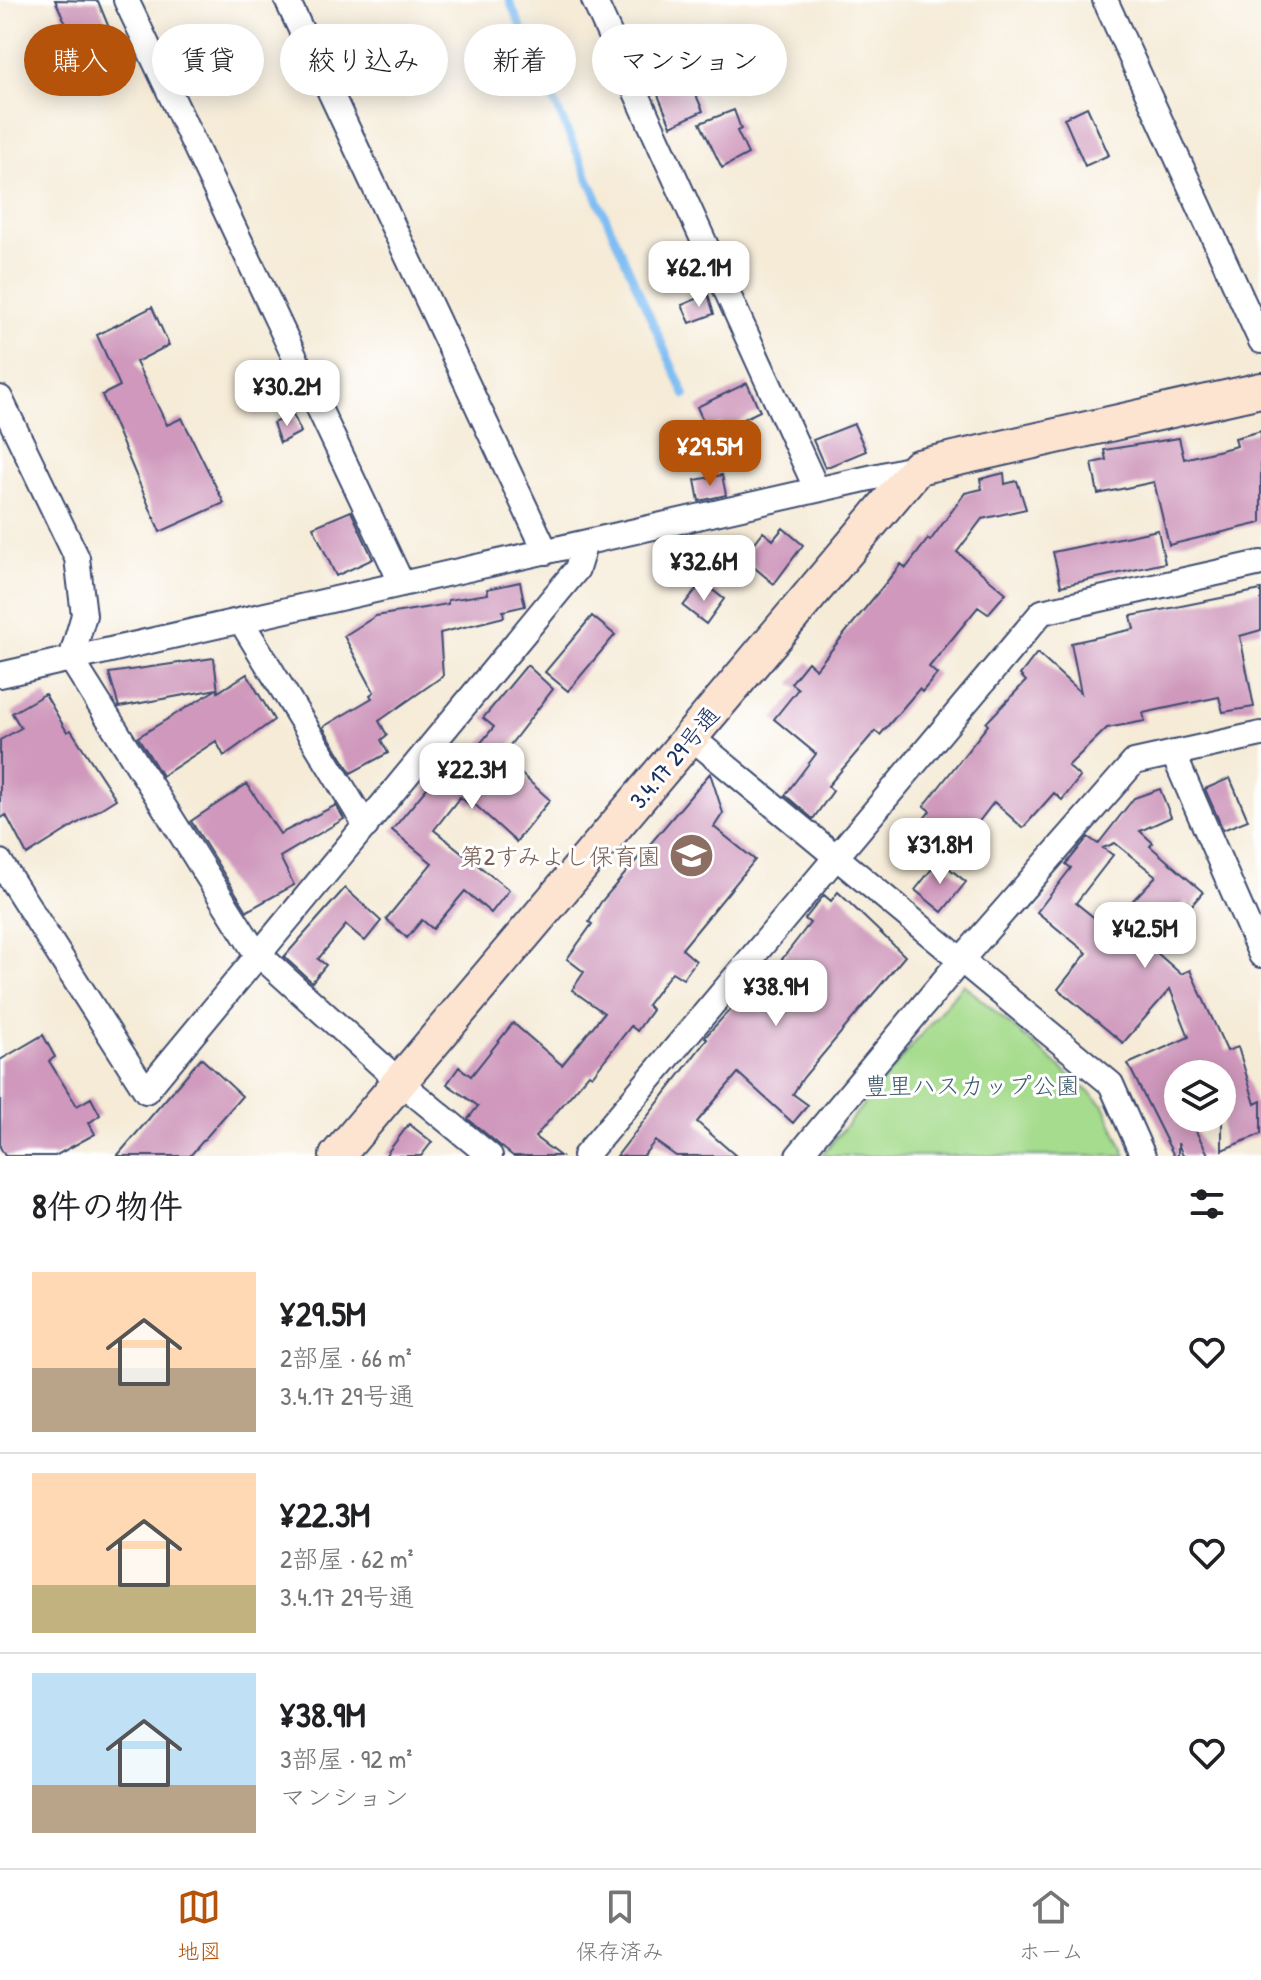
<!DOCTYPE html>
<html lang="ja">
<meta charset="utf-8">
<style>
:root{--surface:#fff;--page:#f6f6f6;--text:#202124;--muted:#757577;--line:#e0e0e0;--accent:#b45309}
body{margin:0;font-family:"Patrick Hand","Klee One",sans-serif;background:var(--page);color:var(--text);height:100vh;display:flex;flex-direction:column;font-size:30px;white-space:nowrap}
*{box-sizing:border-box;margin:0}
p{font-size:26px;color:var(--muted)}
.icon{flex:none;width:44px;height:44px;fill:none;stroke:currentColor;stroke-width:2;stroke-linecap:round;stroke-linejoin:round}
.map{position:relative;height:1156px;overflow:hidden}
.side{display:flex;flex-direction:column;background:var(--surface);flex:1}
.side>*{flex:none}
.guide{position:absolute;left:24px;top:24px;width:800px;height:72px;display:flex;gap:16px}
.buttons{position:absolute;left:1164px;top:1060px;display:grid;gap:16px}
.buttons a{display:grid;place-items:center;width:72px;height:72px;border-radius:50%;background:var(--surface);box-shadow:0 4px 20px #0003;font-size:40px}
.price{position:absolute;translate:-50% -68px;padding:0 18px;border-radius:16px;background:#fff;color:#222;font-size:26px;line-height:52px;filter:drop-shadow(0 2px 4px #0008)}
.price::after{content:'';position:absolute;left:50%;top:48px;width:24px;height:18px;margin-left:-12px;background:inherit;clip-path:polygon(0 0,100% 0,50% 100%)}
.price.current{background:var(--accent);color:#fff}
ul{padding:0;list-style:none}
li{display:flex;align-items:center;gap:24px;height:200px;padding:0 32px}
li+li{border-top:2px solid var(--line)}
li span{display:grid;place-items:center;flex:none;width:224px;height:160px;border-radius:0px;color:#555}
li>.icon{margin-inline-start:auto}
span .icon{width:96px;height:96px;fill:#fffc;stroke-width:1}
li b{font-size:34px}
h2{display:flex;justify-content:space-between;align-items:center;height:96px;padding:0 32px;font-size:34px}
.tag{padding:0 28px;border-radius:36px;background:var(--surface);box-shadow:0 4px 20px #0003;font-size:28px;line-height:72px}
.tag.current{background:var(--accent);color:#fff}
.tab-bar{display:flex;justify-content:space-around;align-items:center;height:112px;border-top:2px solid var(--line);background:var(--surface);font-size:22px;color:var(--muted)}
.tab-bar a{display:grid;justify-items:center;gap:4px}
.tab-bar .current{color:var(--accent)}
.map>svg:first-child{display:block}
.green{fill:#a6dc8d;stroke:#608676;stroke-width:2}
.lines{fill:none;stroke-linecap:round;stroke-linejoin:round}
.stream{stroke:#7fbdf3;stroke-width:8}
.building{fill:#cf98bc;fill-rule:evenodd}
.street-casing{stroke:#3c4b70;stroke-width:28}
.secondary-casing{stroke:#3c4b70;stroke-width:38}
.street{stroke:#fff;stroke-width:24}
.secondary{stroke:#fde4d1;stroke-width:34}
.labels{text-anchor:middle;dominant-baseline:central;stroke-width:6;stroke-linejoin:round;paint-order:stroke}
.street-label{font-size:24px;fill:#1b2f5e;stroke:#fff}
.education-label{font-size:24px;fill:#785e54;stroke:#fff;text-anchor:end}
.park-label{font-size:24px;fill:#3e5a6a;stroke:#fff}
</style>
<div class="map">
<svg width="1261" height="1156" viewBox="0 0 1261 1156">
<rect width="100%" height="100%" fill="#fff"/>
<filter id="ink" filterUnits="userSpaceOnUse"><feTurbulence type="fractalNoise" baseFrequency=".0125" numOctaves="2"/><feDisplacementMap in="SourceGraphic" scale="16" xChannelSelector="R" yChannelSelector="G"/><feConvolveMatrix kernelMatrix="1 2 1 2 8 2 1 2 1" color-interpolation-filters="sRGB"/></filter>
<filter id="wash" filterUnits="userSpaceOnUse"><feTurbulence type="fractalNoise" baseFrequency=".006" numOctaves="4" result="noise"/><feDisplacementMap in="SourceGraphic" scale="32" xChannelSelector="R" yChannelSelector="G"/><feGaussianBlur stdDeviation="1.8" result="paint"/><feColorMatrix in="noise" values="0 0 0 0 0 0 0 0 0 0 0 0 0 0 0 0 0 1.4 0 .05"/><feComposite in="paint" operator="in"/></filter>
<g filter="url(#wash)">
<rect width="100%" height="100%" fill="#f5ebd7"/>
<path class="green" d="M963,984L1104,1105L1126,1156H821Z"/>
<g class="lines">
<path class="stream" d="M509,0L685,395"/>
</g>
<g id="blocks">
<path class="building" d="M55,0L98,1L112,35L78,50Z
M668,30L703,111L671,126L636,43Z
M213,55L222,73L195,87L186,69Z
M1087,107L1109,155L1085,166L1064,118Z
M734,110L741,129L737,131L748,154L722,168L700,123Z
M708,294L714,314L690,323L682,305Z
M152,307L169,345L136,362L167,425L182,418L224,503L160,532L102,395L120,386L97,335Z
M747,383L760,411L723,429L721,423L707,430L697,407Z
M293,414L301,432L280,443L273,423Z
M854,424L866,451L825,468L813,440Z
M1261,431V523L1169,545L1154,482L1098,494L1092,463L1106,460L1104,450L1179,438L1184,459L1237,446L1235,438Z
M1004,473L1005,484L1017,481L1026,509L982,519L957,552L1006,593L988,614L978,607L929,667L937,674L922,692L919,689L880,735L875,731L828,786L833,791L813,819L785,795L816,754L774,719L798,689L791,683L808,662L816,669L901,564L906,568L928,539L930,541L965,493L982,489L980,479Z
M722,475L726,495L699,501L695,480Z
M351,511L373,559L336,576L313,527Z
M783,528L803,545L774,584L743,558L763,532L773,540Z
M1158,530L1165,563L1061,586L1053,552Z
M520,582L525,606L503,611L504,617L440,633L443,676L379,721L387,735L381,740L388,753L351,773L323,727L372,698L370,695L374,692L344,636L376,616L448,604V600L488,594L487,589Z
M702,582L724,599L706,624L683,606Z
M1261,590V630L1240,636L1254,707L1223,712L1219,697L1143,713L1145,721L1107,728L1068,766L1080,777L1062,800L1054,793L1023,828L994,802L957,850L922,821L930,811L924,806L988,725L986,723L1026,681L1020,675L1037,653L1081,693L1071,643L1134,629L1131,616Z
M592,616L615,635L568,691L545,672Z
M214,658L218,692L247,674L274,720L224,756L216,741L162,776L138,737L217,689L119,707L109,673Z
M527,665L553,689L507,749L514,755L508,762L550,800L516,842L472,802L470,805L460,797L434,830L509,890L491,913L465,891L433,929L422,920L407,938L386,919L432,863L392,830L455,754L465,762L494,727L483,718Z
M45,694L67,732L71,730L116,799L27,855L6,815L0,819V740L21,728L12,713Z
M710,773L723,813L714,827L755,860L682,949L696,961L683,979L672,972L647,1005L652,1010L637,1031L631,1026L592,1076L589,1074L535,1137L560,1156H513L468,1119L478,1106L447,1084L459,1067L471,1076L513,1023L562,1065L604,1013L572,990L584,972L567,959L592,924L589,922L601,902Z
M1230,778L1248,820L1223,830L1205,789Z
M247,784L280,834L336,805L344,819L280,857L294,885L247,911L191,821Z
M1160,789L1171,817L1140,831L1153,843L1150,846L1203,892L1191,906L1186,901L1163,931L1172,938L1156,952L1181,974L1190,970L1227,1051L1238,1047L1255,1104L1261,1101V1134L1222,1150V1074H1178V1118H1189L1209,1156H1183L1178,1143V1156H1174L1128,1064L1189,1037L1170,989L1123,1043L1058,989L1087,953L1037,912L1071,868L1066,864L1088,837L1098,844L1134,798ZM1115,843L1156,876L1107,928L1076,903L1113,855L1103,848Z
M939,860L966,882L942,912L915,890Z
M345,888L381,921L365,941L346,925L318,959L326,965L312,982L284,957Z
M838,892L905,956L803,1078L793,1094L808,1105L793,1123L738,1073L697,1122L736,1156H676L655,1141L643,1156H617L707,1039L705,1037L768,968L772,972L810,923L805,919L824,895L831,901Z
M43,1035L55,1057L49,1061L77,1106L91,1098L100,1115L89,1123L95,1134L55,1156H5L0,1147V1060Z
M201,1058L242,1096L190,1156H117Z
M409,1124L432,1142L421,1156H385Z"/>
</g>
</g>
<g filter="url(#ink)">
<use href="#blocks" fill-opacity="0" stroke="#3c4b70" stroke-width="2"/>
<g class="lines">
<defs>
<path id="street" d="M126,0L402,584
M287,0L546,552
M594,0L817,490
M1105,0L1261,341
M0,398L77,558L84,615L71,659L254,950L400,1082L490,1156
M241,621L366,826
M0,675L918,467
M691,737L1111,1084L1143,1156
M1173,753L1261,955
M0,862L146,1091L577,569L585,543
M585,1156L1042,612L1261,563
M798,1156L961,960L1134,762L1261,734"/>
<path id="secondary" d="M337,1156L918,467L1261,390"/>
</defs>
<use href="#street" class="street-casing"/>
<use href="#secondary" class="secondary-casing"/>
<use href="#street" class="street"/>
<use href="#secondary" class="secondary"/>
</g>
</g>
<defs>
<symbol id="school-disc" viewBox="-11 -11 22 22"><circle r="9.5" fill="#8d6e63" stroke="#fff"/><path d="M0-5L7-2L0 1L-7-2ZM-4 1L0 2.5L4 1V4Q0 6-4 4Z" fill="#fff"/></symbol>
</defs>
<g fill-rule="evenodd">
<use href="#school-disc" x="666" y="830" width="51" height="51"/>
</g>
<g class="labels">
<g class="street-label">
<text transform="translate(674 757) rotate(-50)">3.4.17 29号通</text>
</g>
<g class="education-label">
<text x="661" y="856">第2すみよし保育園</text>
</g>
<g class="park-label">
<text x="972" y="1085">豊里ハスカップ公園</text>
</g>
</g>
</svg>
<div class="buttons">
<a><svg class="icon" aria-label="layers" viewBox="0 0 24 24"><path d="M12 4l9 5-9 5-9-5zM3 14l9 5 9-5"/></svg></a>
</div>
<b class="price" style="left:699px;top:309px">¥62.1M</b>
<b class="price" style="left:287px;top:428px">¥30.2M</b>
<b class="price current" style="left:710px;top:488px">¥29.5M</b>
<b class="price" style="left:704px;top:603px">¥32.6M</b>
<b class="price" style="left:472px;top:811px">¥22.3M</b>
<b class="price" style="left:940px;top:886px">¥31.8M</b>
<b class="price" style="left:1145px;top:970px">¥42.5M</b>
<b class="price" style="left:776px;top:1028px">¥38.9M</b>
<div class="guide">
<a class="tag current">購入</a>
<a class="tag">賃貸</a>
<a class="tag">絞り込み</a>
<a class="tag">新着</a>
<a class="tag">マンション</a>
</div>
</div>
<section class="side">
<h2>8件の物件<svg class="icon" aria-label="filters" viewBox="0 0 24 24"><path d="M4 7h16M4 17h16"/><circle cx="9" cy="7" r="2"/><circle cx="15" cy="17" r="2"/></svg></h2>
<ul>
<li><span style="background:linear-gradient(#ffd9b3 60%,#b9a48a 0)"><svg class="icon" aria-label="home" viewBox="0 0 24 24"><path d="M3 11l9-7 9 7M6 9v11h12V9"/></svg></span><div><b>¥29.5M</b><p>2部屋 · 66 m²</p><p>3.4.17 29号通</p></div><svg class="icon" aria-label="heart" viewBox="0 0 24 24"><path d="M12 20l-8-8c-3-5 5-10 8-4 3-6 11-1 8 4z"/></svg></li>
<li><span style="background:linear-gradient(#ffd9b3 70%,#c2b280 0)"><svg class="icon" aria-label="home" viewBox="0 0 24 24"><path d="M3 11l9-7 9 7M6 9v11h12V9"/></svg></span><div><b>¥22.3M</b><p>2部屋 · 62 m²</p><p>3.4.17 29号通</p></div><svg class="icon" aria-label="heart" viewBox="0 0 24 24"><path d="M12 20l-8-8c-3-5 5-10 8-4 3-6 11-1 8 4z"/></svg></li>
<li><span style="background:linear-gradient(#bfe0f5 70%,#b9a48a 0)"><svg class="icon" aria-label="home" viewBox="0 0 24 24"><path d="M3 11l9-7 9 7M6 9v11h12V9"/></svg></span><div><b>¥38.9M</b><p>3部屋 · 92 m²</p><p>マンション</p></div><svg class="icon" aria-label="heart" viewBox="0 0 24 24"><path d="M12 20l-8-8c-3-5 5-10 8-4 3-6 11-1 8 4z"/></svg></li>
</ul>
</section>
<nav class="tab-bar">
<a class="current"><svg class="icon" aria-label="map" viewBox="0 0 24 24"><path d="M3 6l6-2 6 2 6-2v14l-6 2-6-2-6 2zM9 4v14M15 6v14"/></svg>地図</a>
<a><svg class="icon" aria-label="saved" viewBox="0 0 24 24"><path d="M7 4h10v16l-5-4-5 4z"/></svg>保存済み</a>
<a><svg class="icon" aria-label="home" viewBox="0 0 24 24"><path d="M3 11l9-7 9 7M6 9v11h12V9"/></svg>ホーム</a>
</nav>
